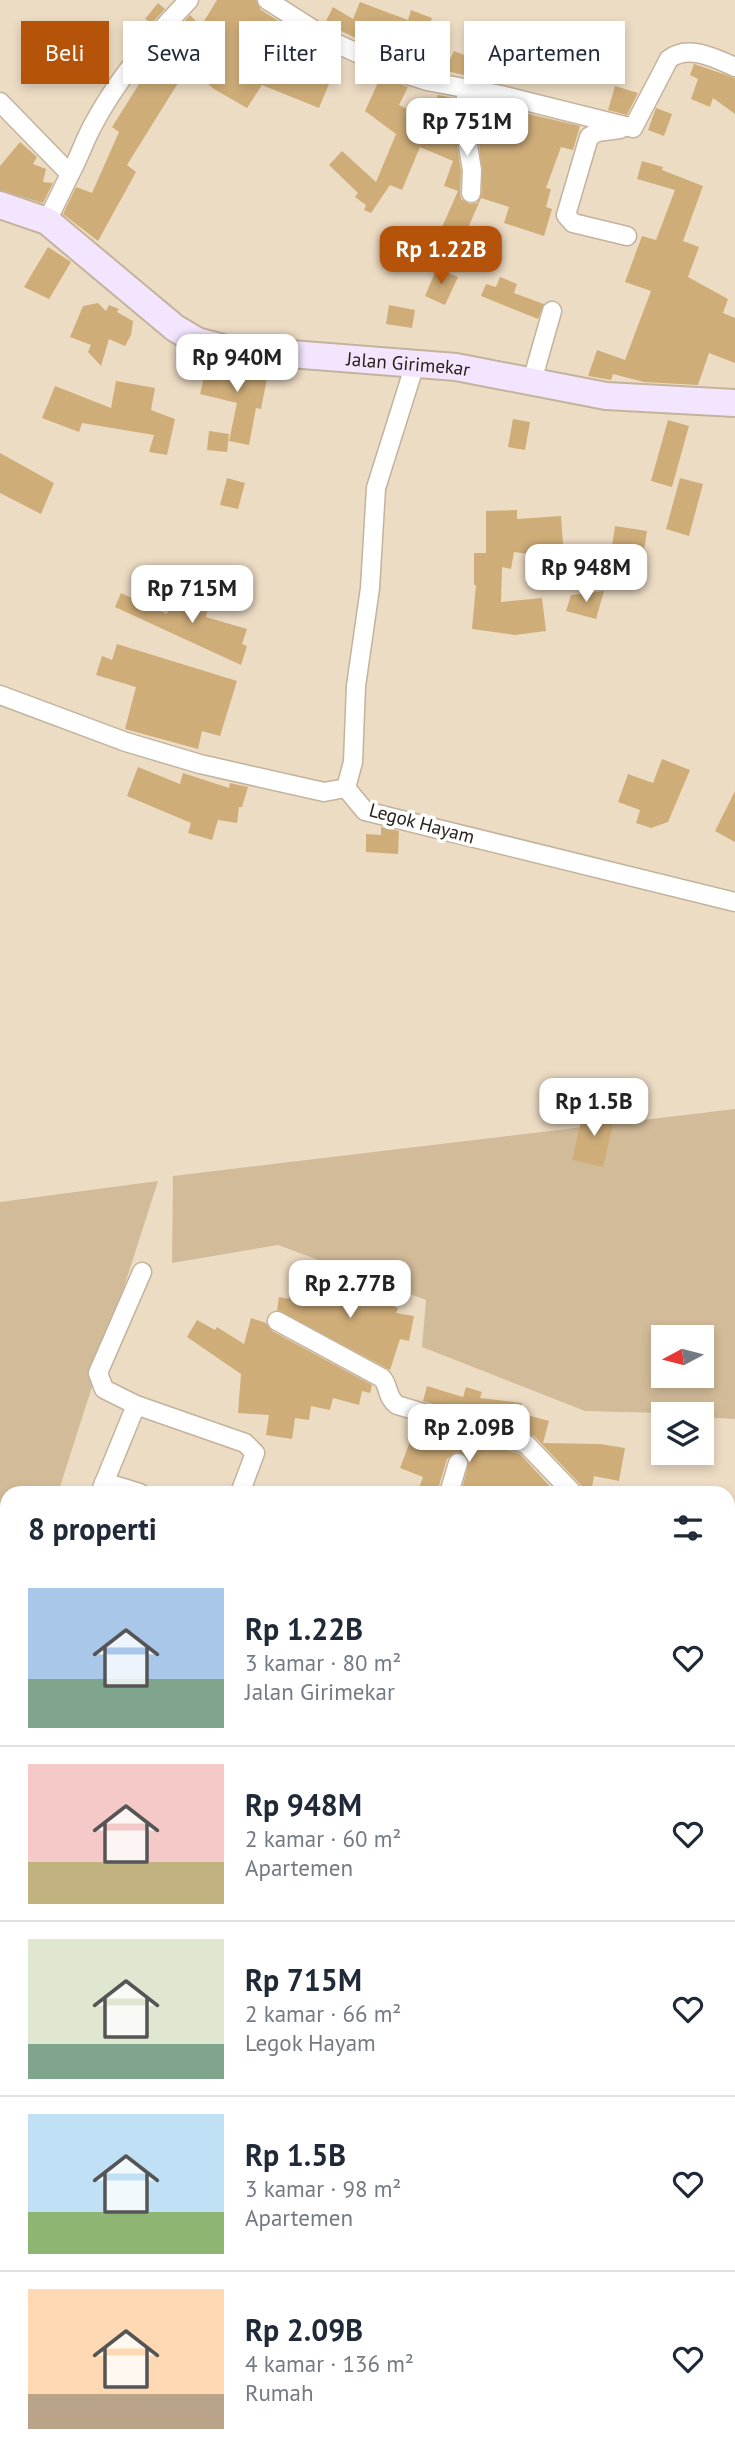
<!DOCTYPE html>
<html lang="id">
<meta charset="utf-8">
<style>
:root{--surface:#fff;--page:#f6f6f7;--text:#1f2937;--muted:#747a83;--line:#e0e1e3;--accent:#b45309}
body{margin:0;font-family:"PT Sans",sans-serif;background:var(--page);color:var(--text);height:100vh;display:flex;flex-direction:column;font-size:26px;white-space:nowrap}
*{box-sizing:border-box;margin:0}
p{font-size:23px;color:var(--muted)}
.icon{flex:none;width:38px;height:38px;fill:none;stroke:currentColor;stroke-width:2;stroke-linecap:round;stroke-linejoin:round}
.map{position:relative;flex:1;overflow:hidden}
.details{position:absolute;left:0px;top:1486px;width:735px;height:975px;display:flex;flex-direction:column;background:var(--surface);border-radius:21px 21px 0 0;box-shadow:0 4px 10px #0003}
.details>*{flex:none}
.guide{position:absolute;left:21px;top:21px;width:693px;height:63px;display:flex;gap:14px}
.needle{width:46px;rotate:263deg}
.tools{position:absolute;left:651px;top:1325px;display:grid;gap:14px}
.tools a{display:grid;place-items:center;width:63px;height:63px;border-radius:0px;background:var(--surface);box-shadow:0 4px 10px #0003;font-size:35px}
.price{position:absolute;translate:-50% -60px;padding:0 16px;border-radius:14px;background:#fff;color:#222;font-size:23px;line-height:46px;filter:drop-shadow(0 2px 4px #0008)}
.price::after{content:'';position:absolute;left:50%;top:42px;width:21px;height:16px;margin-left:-10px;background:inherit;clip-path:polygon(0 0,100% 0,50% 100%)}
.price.selected{background:var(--accent);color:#fff}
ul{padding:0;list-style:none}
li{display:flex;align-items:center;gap:21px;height:175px;padding:0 28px}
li+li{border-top:2px solid var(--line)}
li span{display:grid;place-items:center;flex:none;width:196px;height:140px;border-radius:0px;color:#555}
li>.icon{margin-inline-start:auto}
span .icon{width:84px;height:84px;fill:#fffc;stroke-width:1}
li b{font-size:30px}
h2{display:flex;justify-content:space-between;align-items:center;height:84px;padding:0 28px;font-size:30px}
.chip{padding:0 24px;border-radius:0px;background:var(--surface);box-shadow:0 4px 10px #0003;font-size:24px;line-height:63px}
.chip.selected{background:var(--accent);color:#fff}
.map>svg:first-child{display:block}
.green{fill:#d2bb99;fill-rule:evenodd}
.building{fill:#cfad79}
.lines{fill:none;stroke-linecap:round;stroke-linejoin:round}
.street-casing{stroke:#c3b39c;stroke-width:21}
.secondary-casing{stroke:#c3b39c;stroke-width:30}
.street{stroke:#fff;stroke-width:18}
.secondary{stroke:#f4e5fe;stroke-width:26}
.labels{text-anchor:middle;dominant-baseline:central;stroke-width:7;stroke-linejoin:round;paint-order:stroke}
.street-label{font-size:19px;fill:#272118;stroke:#fff}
</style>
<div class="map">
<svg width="735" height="2459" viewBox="0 0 735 2459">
<rect width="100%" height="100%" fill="#eddcc4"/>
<path class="green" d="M735,1109V1419L702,1417V1414L585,1411L422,1347L426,1300L278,1245L172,1263L173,1176ZM663,1337H702V1376H663Z
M158,1181L58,1493H7V1650L0,1672V1202Z"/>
<path class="building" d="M217,0H256L261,10L309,40L295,64L331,79L319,108L262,85L247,108L214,89L188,67L127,165L136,172L98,241L63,214L76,187L92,193L119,132L112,127L165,43L190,15L201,26Z
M360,2L408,20L411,10L432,18L418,52L447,66L454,51L472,58L498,70L494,82L403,61L325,23L333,7L353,19Z
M158,3L165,9L152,23L145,19Z
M694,64L735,78V114L713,98L710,107L691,99L698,79L690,75Z
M381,76L408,87L399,105L428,119L438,95L454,98V128L461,171L460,193L461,199L470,204L477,203L482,193L477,102L580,126L573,150L561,147L546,188L551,189L546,207L552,209L544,236L504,223L509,207L481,198L461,244L439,234L458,191L444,186L453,161L420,147L402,190L390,185L371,213L364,210L366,205L355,197L358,193L329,165L342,151L376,182L396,134L365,111Z
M615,86L638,93L627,115L608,110Z
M656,108L672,114L664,136L648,130Z
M20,142L37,157L33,164L46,169L43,182L53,183L43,203L0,190V166Z
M642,161L663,167L662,170L703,186L683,241L699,247L688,277L728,299L723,313L735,318V363L709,353L698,385L644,382L613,374L611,380L588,376L597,350L625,360L651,291L625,282L642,236L656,240L675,190L637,179Z
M48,247L71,262L49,299L24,287Z
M437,268L458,277L445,305L425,296Z
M500,277L517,284L514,293L544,304L538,319L481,296L486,284L496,287Z
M98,303L106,311L109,305L119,309L117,312L133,321L131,335L125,346L109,339L101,366L88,352L91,345L70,337L83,306Z
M389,305L415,310L412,328L386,324Z
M208,360L246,369L269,368L261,409L256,408L249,445L229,441L237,403L200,394Z
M116,381L155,388L151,410L175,419L167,455L149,452L154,435L82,423L79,432L42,418L55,386L111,408Z
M513,419L530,422L525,450L508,447Z
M668,420L689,426L672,487L651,481Z
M209,431L229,434L227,452L207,450Z
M0,453L54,483L41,514L0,493Z
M227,478L245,483L238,509L220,505Z
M680,478L703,484L689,536L666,529Z
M517,510V519L561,516L563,544L600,554L598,564L514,552L511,569L502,567L501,602L542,598L546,631L515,635L472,629L476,585H474V553H486V511Z
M615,526L647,531L641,570L609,566Z
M604,591L596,619L566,611L571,595Z
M187,592L210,599L206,617L247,629L242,644L247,646L241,665L115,607L121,593L167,614L172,598L184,602Z
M117,644L237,681L220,736L202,731L198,749L125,729L136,687L96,675L102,656L112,660Z
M662,759L690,770L668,822L651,828L636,823L640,810L618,802L628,774L653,783Z
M138,767L180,784L183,773L229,788L230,783L248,787L242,807H239L237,823L218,820L212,840L188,833L191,823L127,796Z
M735,791V842L715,831Z
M381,827L399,831L398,854L366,852V834L381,835Z
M584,1109L615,1116L603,1167L572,1160Z
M293,1283L331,1291L333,1284L398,1308L396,1313L414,1316L409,1341L400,1339L390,1370L277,1310L279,1297L289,1299Z
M251,1318L266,1323L272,1331L372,1385L370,1393L362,1391L359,1405L333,1398L330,1410L311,1406L309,1420L295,1418L292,1439L266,1435L269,1415L238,1413L241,1374L187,1337L197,1320L215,1330L217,1327L244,1344Z
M427,1386L463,1397L466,1387L482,1392L480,1398L522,1403L520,1413L549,1421L543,1443L600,1444L625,1448L619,1481L594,1476L591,1493H584L581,1485L534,1436L423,1401Z
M417,1423L520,1454L556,1493H510L481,1486L480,1493H461L469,1461L466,1455L456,1452L447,1459L438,1489L434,1493H417L423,1477L400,1468Z"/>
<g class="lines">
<defs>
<path id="street" d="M267,0L333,42L399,72L427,81L501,95L633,128L669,59C688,44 715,58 735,67
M466,91L465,128L472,170L471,193
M0,102L70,174L47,221
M620,129L597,132L589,137L566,215L573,223L627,236
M70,174C79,158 84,141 93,125C117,79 153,37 189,0
M532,381L552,311
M0,695L126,742L200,764L324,792L346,788
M346,788L353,762L356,686L370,588L376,488L415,364
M346,788L365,811L735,902
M142,1272L98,1373L104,1389L136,1405L245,1443L255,1453L240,1493
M277,1321L382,1378C390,1387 386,1397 397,1405L526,1444L573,1493
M104,1482L140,1493
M100,1493L136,1405
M449,1493L458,1463
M728,1554H735
M728,1639L735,1638
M0,1872L7,1870"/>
<g id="secondary">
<path id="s1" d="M0,205L47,221L175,328L197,341L227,349L456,367L606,396L735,403"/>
</g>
</defs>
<use href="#street" class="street-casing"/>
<use href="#secondary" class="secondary-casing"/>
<use href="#street" class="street"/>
<use href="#secondary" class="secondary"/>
</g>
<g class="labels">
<g class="street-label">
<text stroke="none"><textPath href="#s1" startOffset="455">Jalan Girimekar</textPath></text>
<text transform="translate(422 823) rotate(15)">Legok Hayam</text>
</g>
</g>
</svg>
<div class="tools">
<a><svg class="needle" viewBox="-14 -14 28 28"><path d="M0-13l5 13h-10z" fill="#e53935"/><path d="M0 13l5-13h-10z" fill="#747a83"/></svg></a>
<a><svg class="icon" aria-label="layers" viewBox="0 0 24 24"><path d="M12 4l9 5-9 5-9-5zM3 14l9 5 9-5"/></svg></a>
</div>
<b class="price" style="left:467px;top:158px">Rp 751M</b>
<b class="price selected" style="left:441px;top:286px">Rp 1.22B</b>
<b class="price" style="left:237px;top:394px">Rp 940M</b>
<b class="price" style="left:586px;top:604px">Rp 948M</b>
<b class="price" style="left:192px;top:625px">Rp 715M</b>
<b class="price" style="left:594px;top:1138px">Rp 1.5B</b>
<b class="price" style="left:350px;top:1320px">Rp 2.77B</b>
<b class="price" style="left:469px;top:1464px">Rp 2.09B</b>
<div class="guide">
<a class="chip selected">Beli</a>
<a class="chip">Sewa</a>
<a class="chip">Filter</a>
<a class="chip">Baru</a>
<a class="chip">Apartemen</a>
</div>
<section class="details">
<h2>8 properti<svg class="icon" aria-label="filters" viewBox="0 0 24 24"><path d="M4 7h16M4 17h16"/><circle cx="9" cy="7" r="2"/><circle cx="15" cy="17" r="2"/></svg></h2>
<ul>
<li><span style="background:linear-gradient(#a9c7e8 65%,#7fa58c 0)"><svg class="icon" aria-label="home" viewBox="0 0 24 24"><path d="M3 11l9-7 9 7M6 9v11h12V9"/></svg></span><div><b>Rp 1.22B</b><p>3 kamar · 80 m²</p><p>Jalan Girimekar</p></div><svg class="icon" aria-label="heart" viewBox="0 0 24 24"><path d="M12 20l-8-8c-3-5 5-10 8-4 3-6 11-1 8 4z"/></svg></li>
<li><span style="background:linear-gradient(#f6c9c9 70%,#c2b280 0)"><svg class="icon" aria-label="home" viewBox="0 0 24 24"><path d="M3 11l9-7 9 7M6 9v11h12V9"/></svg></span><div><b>Rp 948M</b><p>2 kamar · 60 m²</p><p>Apartemen</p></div><svg class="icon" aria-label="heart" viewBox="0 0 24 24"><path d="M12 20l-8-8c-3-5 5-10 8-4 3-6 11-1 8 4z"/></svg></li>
<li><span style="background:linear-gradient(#dfe7d0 75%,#7fa58c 0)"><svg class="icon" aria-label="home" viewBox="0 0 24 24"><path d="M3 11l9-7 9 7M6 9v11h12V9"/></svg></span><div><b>Rp 715M</b><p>2 kamar · 66 m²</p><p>Legok Hayam</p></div><svg class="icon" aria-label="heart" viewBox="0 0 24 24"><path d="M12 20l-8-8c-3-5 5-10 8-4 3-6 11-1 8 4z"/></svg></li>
<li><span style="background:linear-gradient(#bfe0f5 70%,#8fb573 0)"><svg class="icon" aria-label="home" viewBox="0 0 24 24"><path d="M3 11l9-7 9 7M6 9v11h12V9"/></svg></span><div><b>Rp 1.5B</b><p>3 kamar · 98 m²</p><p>Apartemen</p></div><svg class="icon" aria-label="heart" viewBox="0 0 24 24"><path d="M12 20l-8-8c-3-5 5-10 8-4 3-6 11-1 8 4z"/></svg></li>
<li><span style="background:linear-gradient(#ffd9b3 75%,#b9a48a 0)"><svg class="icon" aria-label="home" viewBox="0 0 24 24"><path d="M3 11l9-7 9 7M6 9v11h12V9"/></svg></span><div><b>Rp 2.09B</b><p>4 kamar · 136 m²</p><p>Rumah</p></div><svg class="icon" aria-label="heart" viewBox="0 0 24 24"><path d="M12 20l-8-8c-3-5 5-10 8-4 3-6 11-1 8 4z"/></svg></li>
</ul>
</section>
</div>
